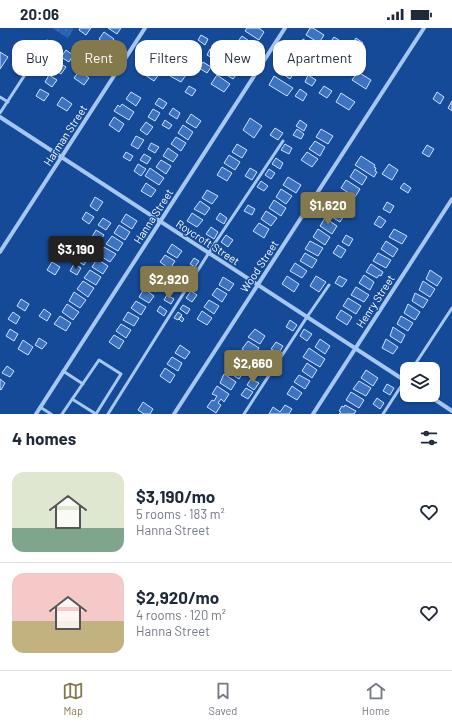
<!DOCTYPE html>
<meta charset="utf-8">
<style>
:root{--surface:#fff;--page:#f6f6f7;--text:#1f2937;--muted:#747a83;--line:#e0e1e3;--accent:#84784d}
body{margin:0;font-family:Barlow,sans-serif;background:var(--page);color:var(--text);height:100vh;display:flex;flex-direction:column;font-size:15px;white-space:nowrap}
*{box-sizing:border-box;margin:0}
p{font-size:13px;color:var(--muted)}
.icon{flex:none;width:22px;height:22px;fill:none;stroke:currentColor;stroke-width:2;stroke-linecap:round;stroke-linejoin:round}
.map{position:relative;height:386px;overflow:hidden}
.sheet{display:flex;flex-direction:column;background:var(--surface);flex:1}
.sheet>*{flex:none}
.banner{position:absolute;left:12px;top:12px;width:428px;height:36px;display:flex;gap:8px}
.controls{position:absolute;left:400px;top:334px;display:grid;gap:8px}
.controls a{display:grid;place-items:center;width:40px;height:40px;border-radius:8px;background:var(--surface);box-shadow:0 1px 3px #0004;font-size:20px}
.price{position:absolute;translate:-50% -34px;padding:0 9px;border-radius:4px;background:var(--accent);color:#fff;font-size:13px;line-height:26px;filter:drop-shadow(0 1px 2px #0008)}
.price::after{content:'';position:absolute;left:50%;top:24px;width:12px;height:9px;margin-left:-6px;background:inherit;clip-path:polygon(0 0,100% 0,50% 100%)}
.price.active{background:#222;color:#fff}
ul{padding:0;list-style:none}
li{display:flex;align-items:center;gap:12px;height:100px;padding:0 12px}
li+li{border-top:1px solid var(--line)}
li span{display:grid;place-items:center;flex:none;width:112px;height:80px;border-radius:12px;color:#555}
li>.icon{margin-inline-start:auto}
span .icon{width:48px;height:48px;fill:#fffc;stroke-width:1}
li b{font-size:17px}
h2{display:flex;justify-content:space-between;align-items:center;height:48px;padding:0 12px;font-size:17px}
.pill{padding:0 14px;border-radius:12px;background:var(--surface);box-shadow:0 1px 3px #0004;font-size:14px;line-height:36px}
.pill.active{background:var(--accent);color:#fff}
.status{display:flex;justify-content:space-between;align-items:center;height:28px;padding:0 20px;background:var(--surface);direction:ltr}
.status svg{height:11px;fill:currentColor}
.tab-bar{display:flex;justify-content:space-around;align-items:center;height:56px;border-top:1px solid var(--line);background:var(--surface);font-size:11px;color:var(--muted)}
.tab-bar a{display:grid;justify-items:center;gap:2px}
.tab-bar .active{color:var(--accent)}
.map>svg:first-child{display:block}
.park{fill:url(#park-dots)}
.building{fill:#3d73c0;stroke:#cee2fd}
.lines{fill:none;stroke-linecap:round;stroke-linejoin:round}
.lane{stroke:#a7c7f3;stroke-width:3}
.street{stroke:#a7c7f3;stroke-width:4}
.labels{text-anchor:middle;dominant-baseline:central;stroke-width:3;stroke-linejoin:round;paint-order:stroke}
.street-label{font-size:11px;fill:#fff;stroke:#144a98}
</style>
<div class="status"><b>20:06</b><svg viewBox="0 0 49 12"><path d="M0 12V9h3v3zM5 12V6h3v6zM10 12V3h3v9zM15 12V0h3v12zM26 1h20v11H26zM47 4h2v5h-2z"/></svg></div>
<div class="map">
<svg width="452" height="386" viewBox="0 0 452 386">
<defs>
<pattern id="park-dots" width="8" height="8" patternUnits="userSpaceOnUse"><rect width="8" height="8" fill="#2763b6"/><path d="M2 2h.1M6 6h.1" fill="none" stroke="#477ac1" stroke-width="1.8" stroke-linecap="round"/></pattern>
</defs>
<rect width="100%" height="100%" fill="#144a98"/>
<path class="park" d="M52,0H74L68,10Z"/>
<path class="building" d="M80,0H91L86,7L79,2Z
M108,0H121L117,6Z
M247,0H259L264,4L259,12L245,3Z
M310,0H313L324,7L319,15L306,7Z
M104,4L114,11L109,18L99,11Z
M201,7L208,11L205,17L198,12Z
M242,8L255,17L250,25L236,16Z
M334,9L342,14L337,21L329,16Z
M356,10L363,15L358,22L351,17Z
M303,11L317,20L311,28L298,20Z
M210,21L217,25L214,31L207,27Z
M234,21L247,30L242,38L228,30Z
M326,21L334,26L329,34L321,28Z
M66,22L73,27L69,34L61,29Z
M0,24L8,29L0,41Z
M156,24L166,31L161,38L151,32Z
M294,24L304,30L299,38L289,32Z
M87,30L97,37L92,44L82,37Z
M186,31L193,36L189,42L182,37Z
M58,34L66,39L61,46L53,41Z
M203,34L211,39L207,45L199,40Z
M225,34L239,43L233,51L219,42Z
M317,34L324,39L320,45L313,40Z
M335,34L343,39L338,47L330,42Z
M285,36L295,43L290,51L280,44Z
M147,37L160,45L154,53L142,45Z
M175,40L186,47L181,54L170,48Z
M79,43L89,50L84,57L74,50Z
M358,44L371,52L366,61L352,52Z
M49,47L57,52L52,59L45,54Z
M217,47L230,56L224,64L211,56Z
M308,47L316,52L312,58L305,54Z
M274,48L293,60L287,68L269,57Z
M189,58L196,62L192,68L185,64Z
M324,58L332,63L327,70L319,65Z
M40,61L49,66L44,73L36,68Z
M300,61L307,66L303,73L295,68Z
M131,64L141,70L136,78L126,71Z
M437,64L444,69L440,76L433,71Z
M341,65L355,74L349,82L336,74Z
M62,69L72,76L67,83L57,77Z
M159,70L167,75L163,81L155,76Z
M452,73V83L448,80Z
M122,76L134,84L129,92L114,83L118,77L120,79Z
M173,80L180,85L177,91L169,86Z
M153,81L160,85L155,93L148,89Z
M191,86L201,93L196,100L186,94Z
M114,89L124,96L119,104L109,97Z
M250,90L262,98L254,110L243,102Z
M165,92L172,97L169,101L162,97Z
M300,92L307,97L304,103L296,98Z
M146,94L153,99L147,107L140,102Z
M183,97L193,104L188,112L178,105Z
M275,100L283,105L278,112L270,107Z
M297,101L304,106L301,111L293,107Z
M321,101L333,108L328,116L316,109Z
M136,108L144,112L138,121L131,117Z
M176,109L186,115L181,123L171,116Z
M315,113L325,119L320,128L309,121Z
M151,115L159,119L155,125L148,121Z
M237,116L247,122L242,130L232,124Z
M285,116L292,120L289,126L281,122Z
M427,117L434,121L429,129L422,125Z
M168,120L178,127L173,134L163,128Z
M126,124L133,128L130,133L123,129Z
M307,124L318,131L312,139L301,132Z
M144,126L151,130L147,136L140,132Z
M229,127L240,134L235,142L224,135Z
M361,128L375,137L374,139L376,140L375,143L377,144L374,149L355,137Z
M276,130L283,135L280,141L272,136Z
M161,132L171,138L166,146L156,139Z
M138,136L146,141L141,148L134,143Z
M389,136L398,142L392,152L382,146Z
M222,139L232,145L227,153L217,147Z
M150,140L164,150L159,157L145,148Z
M250,140L257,144L252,152L245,148Z
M269,141L275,145L271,151L265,147Z
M355,141L367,149L362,157L350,149Z
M288,149L301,157L296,165L283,157Z
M346,152L360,161L355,169L341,160Z
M261,153L268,158L264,163L257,159Z
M146,155L156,162L151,169L141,163Z
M404,155L411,160L408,165L400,160Z
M281,161L292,168L286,176L276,169Z
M207,162L218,168L212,176L202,170Z
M95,169L103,174L97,183L90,178Z
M274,172L286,180L281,188L269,180Z
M200,173L210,180L205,187L194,181Z
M387,174L394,178L390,185L383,181Z
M248,177L255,181L252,187L244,183Z
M332,178L345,186L340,194L327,186Z
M266,183L277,190L271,198L261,191Z
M86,184L94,189L89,196L82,191Z
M192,185L203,192L197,199L187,193Z
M220,185L227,190L224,196L216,191Z
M126,186L137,193L132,201L121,194Z
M379,188L386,193L381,200L374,196Z
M103,190L111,195L106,202L98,197Z
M325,190L337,198L332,206L320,198Z
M259,195L269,201L264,210L253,203Z
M119,197L130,204L125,212L114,205Z
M211,199L218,204L214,211L206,206Z
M318,201L330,209L325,217L313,209Z
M394,201L407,208L402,216L389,209Z
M96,202L104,207L99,214L92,209Z
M226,207L233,212L228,219L221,214Z
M346,207L353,211L349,218L342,214Z
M112,208L123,215L118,223L106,216Z
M89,213L97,217L92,224L84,220Z
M310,213L323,220L318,228L305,221Z
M386,213L398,221L393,229L381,221Z
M172,216L182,223L177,230L167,224Z
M338,217L346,222L341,230L333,225Z
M104,219L116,226L110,234L99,227Z
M81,225L88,230L84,237L76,232Z
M305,225L317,232L312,240L300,233Z
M378,225L391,232L386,240L373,233Z
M165,227L175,233L170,241L160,234Z
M194,230L199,233L195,239L190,236Z
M97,231L108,238L103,246L92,239Z
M52,234L60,239L55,247L47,242Z
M295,235L307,243L302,250L290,243Z
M74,236L81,240L77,247L70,243Z
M371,236L383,244L381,248L379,247L377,250L366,244Z
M90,242L101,249L96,257L84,250Z
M430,242L442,250L437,258L426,251Z
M364,247L374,254L370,262L359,255Z
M287,248L299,256L294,264L282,256Z
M316,248L326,254L319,264L310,258Z
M339,248L347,252L342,259L335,255Z
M223,249L234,256L229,263L219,257Z
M150,250L161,256L156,264L145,257Z
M83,253L94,260L88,269L77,261Z
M423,253L435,261L430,269L419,262Z
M356,259L369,267L364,274L351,267Z
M217,260L227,266L222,274L212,267Z
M144,261L154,268L149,275L139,269Z
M191,263L197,267L192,274L186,270Z
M74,264L86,272L80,280L69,273Z
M415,265L428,272L423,280L412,273Z
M167,267L174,271L171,276L164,272Z
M348,270L361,278L356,286L343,278Z
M21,271L29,276L25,283L17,278Z
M209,272L219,278L214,286L204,279Z
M136,273L146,279L141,287L131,280Z
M67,276L79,284L73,292L62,284Z
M408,276L420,284L415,292L404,285Z
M183,277L190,281L187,286L180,281Z
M160,278L167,283L164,288L157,283Z
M44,281L51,286L47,293L39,288Z
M341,282L352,289L347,297L336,290Z
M202,283L212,290L207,297L197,291Z
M13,284L20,289L16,296L8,291Z
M128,284L139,290L134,298L123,292Z
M178,284L182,287L178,292L174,290Z
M60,288L71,295L66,303L54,296Z
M181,288L184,291L182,294L179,291Z
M401,288L413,295L408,303L397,296Z
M290,292L297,297L293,303L286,299Z
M121,296L131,302L126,310L116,303Z
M393,299L405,307L401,315L390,308Z
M10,301L18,306L14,313L6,308Z
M255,301L265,308L260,316L248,309Z
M304,301L312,306L307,313L300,308Z
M114,307L124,313L119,321L109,314Z
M39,310L47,315L42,321L35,317Z
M320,311L330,318L325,326L315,319Z
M386,311L398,319L393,326L382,320Z
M23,312L33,319L28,327L18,321Z
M248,313L259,320L254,328L242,321Z
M276,314L283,318L279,325L271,321Z
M180,317L190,324L185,331L175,325Z
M309,320L325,331L320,339L303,329Z
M239,324L251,331L246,339L235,332Z
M172,329L182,335L178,343L167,336Z
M232,335L244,343L239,351L228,344Z
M307,335L317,342L312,350L302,343Z
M7,338L14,343L10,349L2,345Z
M165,340L175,347L170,355L160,348Z
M366,342L378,350L373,358L361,350Z
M224,346L236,354L231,362L220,355Z
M299,347L310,353L305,361L294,354Z
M0,351L5,355L1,362L0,361Z
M251,351L259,355L254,362L247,357Z
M359,353L371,360L366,368L353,361Z
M387,356L394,360L390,367L383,363Z
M217,358L229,366L224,374L221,371L218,375L221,377L216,385L207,379L212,372L214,373L217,368L212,366Z
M292,358L302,365L297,372L287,366Z
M246,360L253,364L248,371L241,367Z
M351,364L364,372L359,380L346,372Z
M377,370L384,375L380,381L373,376Z
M143,374L153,381L150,386H144L138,382Z
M285,377L292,381L289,386H269L273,379L280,384Z
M345,377L356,383L354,386H339L341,384L339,383L342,378L344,379Z"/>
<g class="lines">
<path class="lane" d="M0,69L8,74
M0,85L47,13
M412,341L452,280
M63,343L83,356
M40,379L51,386
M62,386L99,332L121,346L96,386L72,371
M108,386L215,215L283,113
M244,386L307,289L329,257
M383,386L407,349"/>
<path class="street" d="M0,89L407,354
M0,224L145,0
M428,367L452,383
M36,386L285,0
M174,386L424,0
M313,386L452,171"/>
</g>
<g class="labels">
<g class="street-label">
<text transform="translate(65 107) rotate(-57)">Harman Street</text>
<text transform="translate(153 188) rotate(-57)">Hanna Street</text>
<text transform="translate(208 214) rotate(33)">Roycroft Street</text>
<text transform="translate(259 238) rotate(-57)">Wood Street</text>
<text transform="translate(375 273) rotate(-57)">Henry Street</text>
</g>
</g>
</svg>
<div class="controls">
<a><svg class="icon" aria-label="layers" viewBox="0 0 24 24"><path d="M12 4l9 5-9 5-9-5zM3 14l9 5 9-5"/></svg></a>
</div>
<b class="price" style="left:328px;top:198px">$1,620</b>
<b class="price active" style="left:76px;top:242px">$3,190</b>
<b class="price" style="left:169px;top:272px">$2,920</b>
<b class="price" style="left:253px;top:356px">$2,660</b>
<div class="banner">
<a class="pill">Buy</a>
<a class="pill active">Rent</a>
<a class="pill">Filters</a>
<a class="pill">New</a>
<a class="pill">Apartment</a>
</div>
</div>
<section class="sheet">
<h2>4 homes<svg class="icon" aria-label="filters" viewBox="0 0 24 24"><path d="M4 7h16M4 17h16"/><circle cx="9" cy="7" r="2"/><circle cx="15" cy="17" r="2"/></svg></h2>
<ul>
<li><span style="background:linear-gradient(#dfe7d0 70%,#7fa58c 0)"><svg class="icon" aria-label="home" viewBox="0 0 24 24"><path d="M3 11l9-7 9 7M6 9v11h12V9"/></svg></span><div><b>$3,190/mo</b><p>5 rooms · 183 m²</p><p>Hanna Street</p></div><svg class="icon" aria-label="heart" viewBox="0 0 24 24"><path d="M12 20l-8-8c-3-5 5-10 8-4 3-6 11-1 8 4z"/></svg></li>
<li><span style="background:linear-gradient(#f6c9c9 60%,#c2b280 0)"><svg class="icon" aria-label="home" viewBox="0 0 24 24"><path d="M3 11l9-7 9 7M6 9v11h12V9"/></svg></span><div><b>$2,920/mo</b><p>4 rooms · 120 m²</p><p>Hanna Street</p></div><svg class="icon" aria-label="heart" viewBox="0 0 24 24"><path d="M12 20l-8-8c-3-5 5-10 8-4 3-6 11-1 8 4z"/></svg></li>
</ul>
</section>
<nav class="tab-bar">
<a class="active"><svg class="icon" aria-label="map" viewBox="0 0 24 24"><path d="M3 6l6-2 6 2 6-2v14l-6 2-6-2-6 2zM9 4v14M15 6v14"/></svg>Map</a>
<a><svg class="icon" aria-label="saved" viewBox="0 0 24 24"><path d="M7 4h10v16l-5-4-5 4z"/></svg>Saved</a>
<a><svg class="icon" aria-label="home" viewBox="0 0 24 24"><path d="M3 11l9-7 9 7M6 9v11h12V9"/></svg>Home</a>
</nav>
